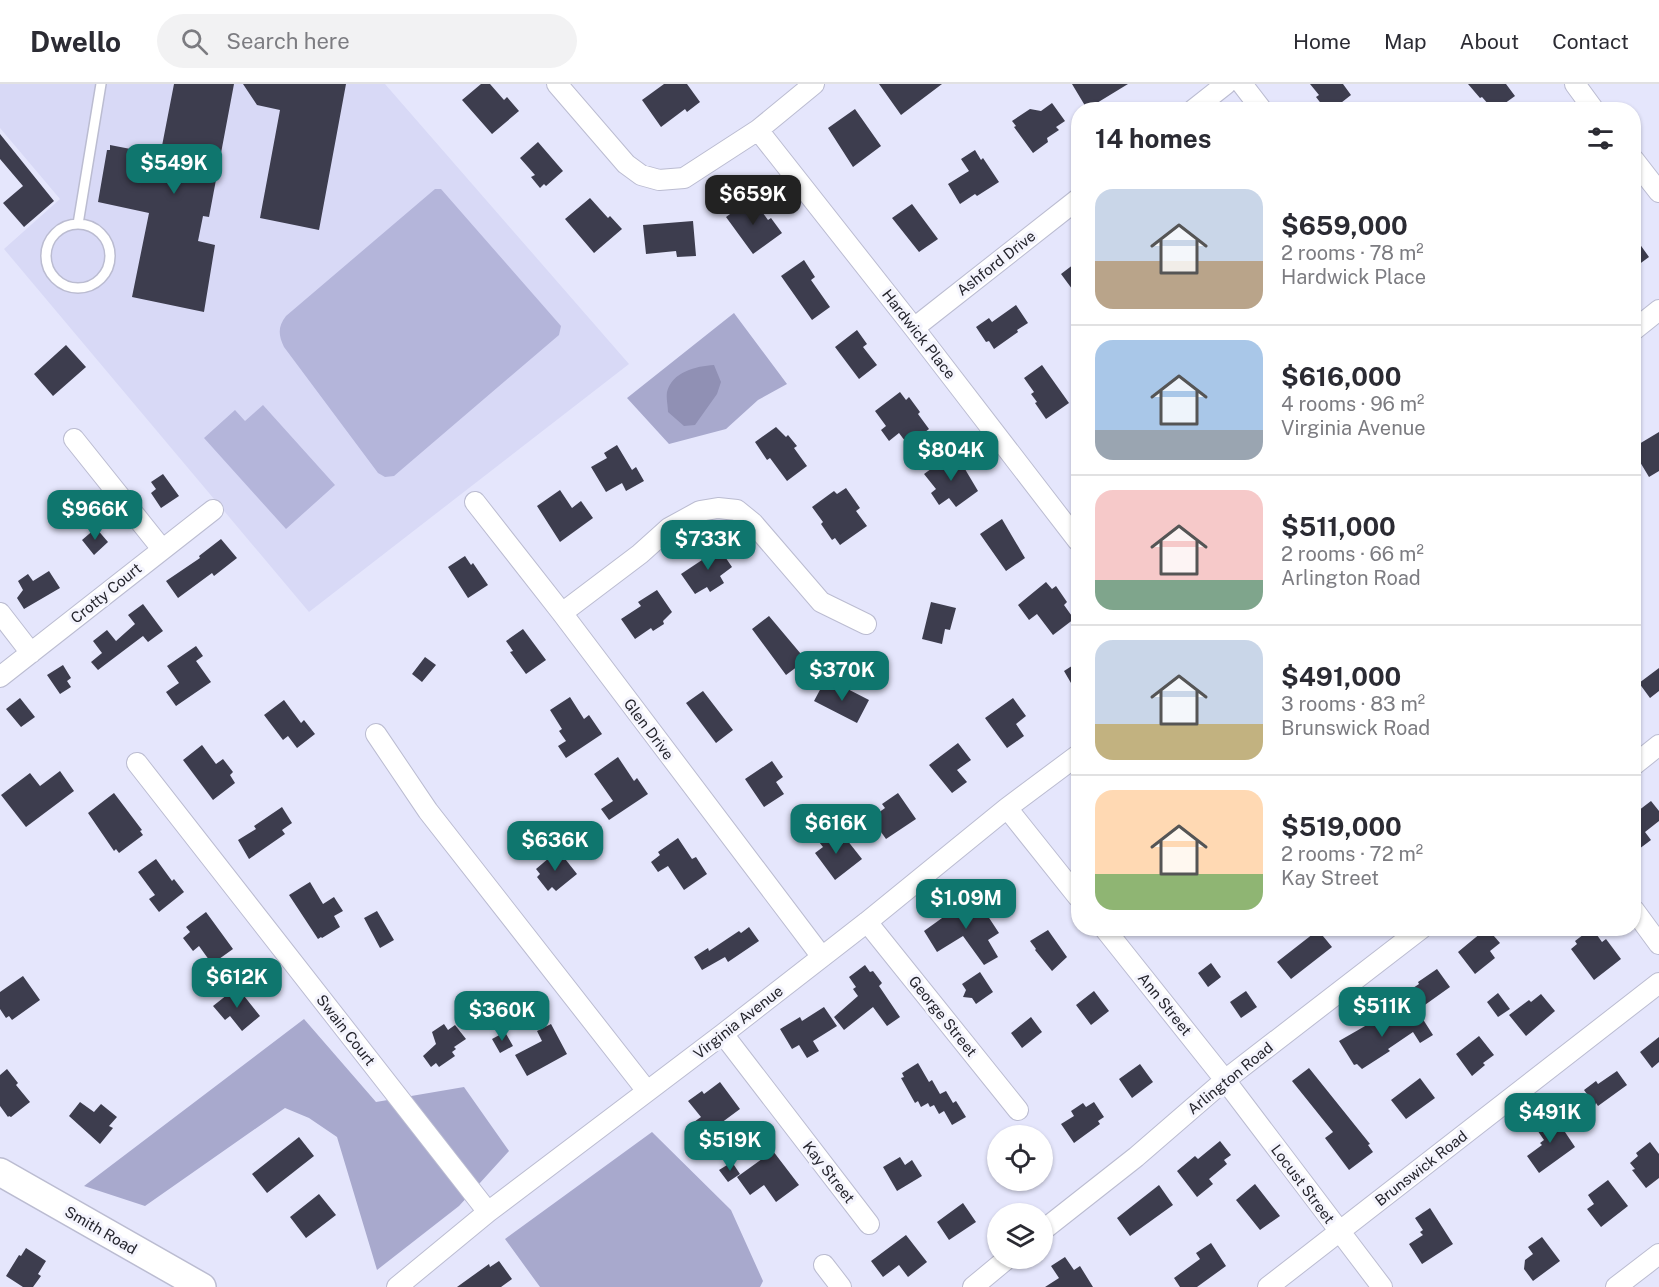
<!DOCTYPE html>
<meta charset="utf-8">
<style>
:root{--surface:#fff;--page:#f2f2f3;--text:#2b2b33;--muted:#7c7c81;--line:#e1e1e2;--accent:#0f766e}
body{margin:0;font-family:"Public Sans",sans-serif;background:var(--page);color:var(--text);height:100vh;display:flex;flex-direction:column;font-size:22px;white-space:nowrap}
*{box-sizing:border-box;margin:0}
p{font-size:20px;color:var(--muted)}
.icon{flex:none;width:33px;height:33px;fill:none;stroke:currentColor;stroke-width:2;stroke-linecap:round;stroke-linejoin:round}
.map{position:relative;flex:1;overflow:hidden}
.sheet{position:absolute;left:1071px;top:18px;width:570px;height:834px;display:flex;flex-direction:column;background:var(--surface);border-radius:24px;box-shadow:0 2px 4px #0004}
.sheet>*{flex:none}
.controls{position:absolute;left:987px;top:1041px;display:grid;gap:12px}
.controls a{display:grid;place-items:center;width:66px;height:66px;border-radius:50%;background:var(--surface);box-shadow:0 2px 4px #0004;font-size:30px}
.price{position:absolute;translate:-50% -51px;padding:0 14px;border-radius:12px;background:var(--accent);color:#fff;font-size:20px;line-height:39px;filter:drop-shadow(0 2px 3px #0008)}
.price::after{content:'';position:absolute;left:50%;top:36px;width:18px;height:14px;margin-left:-9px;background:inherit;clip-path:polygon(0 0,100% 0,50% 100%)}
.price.selected{background:#222;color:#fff}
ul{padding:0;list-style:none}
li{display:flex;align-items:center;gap:18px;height:150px;padding:0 24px}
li+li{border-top:2px solid var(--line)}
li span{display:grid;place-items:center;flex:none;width:168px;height:120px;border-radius:18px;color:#555}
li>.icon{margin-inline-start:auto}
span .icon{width:72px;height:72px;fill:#fffc;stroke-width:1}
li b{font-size:26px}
h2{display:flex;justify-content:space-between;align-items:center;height:72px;padding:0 24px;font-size:26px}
header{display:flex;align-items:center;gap:36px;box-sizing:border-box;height:84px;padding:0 30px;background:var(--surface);border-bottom:2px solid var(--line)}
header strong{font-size:28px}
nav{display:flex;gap:33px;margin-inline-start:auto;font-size:21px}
.search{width:420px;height:54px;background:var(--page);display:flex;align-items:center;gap:15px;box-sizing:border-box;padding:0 21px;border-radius:33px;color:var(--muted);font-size:22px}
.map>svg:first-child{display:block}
.built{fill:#d8d9f6}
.green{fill:#b4b5da}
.forest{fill:#a8a9cd}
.water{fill:#9090b4}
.building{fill:#3d3d4e}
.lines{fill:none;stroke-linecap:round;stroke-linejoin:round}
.lane-casing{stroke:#bbbcd1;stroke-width:12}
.street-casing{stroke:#bbbcd1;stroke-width:22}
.secondary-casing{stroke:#bbbcd1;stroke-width:30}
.lane{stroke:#fff;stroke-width:9}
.street{stroke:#fff;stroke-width:20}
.secondary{stroke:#fff;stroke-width:27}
.labels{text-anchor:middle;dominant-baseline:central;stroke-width:6;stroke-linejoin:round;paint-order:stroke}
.street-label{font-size:15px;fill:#25252d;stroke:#f4f4fd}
</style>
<header>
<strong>Dwello</strong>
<div class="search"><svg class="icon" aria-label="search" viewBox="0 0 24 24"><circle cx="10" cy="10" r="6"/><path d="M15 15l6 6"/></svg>Search here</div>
<nav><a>Home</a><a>Map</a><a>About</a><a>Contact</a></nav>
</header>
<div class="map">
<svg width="1659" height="1203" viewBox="0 0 1659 1203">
<rect width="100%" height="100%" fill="#e5e6fc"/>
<path class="built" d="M0,0H385L629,280L309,528L4,165L60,115L0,44Z"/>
<path class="green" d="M435,105H441L561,242L559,251L394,392L385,393L378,389L284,263C278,251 278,242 286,232Z
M263,321L335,401L286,445L204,354L235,326L245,337Z"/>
<path class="forest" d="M734,229L787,300L758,316L726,345L669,360L627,314Z
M304,935L376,1018L464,1003L509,1067L459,1122L377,1186L337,1053L309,1034L285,1024L145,1122L84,1102Z
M652,1048L731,1126L763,1197L760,1203H540L505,1155Z"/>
<path class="water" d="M714,281L721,298L717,310L695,341L684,342L668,328C668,322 666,314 667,308C672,288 696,282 714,281Z"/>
<path class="building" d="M174,0H234L209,133L203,132L198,157L215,161L204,228L132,213L149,129L98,118L107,66H110V61L146,68L147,64L161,67Z
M243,0H346L319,146L260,134L280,26L257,21Z
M481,0H490L504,16L507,13L519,27L492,50L462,16Z
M664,0H687L700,18L687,28L685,25L661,43L642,16Z
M879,0H942L901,31Z
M1072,0H1128L1087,25Z
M1310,0H1343L1351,11L1332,26H1326L1316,13L1319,11Z
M1468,0H1506L1515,12L1497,25L1491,19L1489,21L1482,13L1480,14Z
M1052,19L1065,37L1056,43L1059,46L1047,54L1048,58L1033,69L1014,43L1016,42L1012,37L1030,25L1041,27Z
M855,25L881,62L853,83L828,44Z
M0,50L54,117L24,143L3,119L23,102L0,75Z
M538,58L563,87L546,102L544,100L540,104L531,93L535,91L520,74Z
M975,66L981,76L983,74L999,98L977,112L975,110L960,120L948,100L969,87L961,75Z
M590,114L608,134L610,132L622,145L594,169L565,135Z
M752,114L768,136L771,134L782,149L753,170L726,133Z
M912,120L938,155L919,168L892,134Z
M693,137L696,172L677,173L676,167L646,170L643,141Z
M1634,152L1649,173L1634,184Z
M804,176L815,193L811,196L830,223L812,236L781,192Z
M1078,177V213L1061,190Z
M1016,221L1028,239L1017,246L1018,248L994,265L989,257L986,258L976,243L989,234L992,238Z
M857,246L867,260L863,263L877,281L859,295L835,263Z
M66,261L86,283L53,312L34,290Z
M1042,281L1069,319L1046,335L1035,319L1037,318L1031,310L1034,308L1024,294Z
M900,308L906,316L909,313L920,328L918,330L929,345L908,361L899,349L889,357L881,346L886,342L875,327Z
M776,343L786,353L788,351L797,362L794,364L807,382L787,397L770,374L767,376L755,358Z
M1659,348V387L1649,393L1634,368V363Z
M617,361L632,386L636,383L644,397L626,407L622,399L606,408L591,383L607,374L604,369Z
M950,371L955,378L959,375L978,407L956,423L949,414L939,421L931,409L936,405L924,390Z
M163,390L179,412L161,424L151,409L156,405L151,398Z
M846,404L860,424L856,427L867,442L840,461L835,454L832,456L821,440L823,438L812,423L834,407L837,410Z
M560,406L572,424L581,417L593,434L560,458L537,422Z
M1002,435L1025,474L1006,487L980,450Z
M96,444L108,458L94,471L82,456Z
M221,455L237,474L214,492L212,489L178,514L166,497L200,474L199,472Z
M717,461L732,483L720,492L724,499L710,508L707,503L695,510L681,490L705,474L702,471Z
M465,472L471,481L473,479L488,501L468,514L448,483Z
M49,487L60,504L24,525L17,514L23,506L18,497L28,490L33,497Z
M1046,498L1052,505L1056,502L1067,518L1064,521L1074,535L1053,551L1037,530L1029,536L1018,521Z
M657,506L672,528L663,537L664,540L653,547L651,544L635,555L621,535L641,522L638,518Z
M931,518L956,524L950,546L945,545L942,560L922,555Z
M143,520L163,547L148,558L143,552L98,586L91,578L102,569L93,557L107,546L116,557L135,540L128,531Z
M769,532L806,576L786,591L752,545Z
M523,545L546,576L526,590L510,568L513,567L506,557Z
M196,562L203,572L196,577L211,598L176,622L166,608L179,599L167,582Z
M425,573L436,581L422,598L412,590Z
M1078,578V611L1064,587Z
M63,581L71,594L67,597L71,603L60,610L47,591Z
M1659,584V607L1650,614L1639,599Z
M834,598L869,616L857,639L814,617L822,602L830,606Z
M703,607L733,646L716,659L686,619Z
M570,613L584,635L589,631L602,650L566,674L558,662L566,657L559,647L562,645L550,626Z
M20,614L35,633L21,643L6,625Z
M1013,614L1026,632L1016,640L1024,652L1007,664L985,634Z
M284,616L301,639L304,636L315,650L297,664L288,652L283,656L264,631Z
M958,659L971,676L957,686L967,698L952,709L929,681Z
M202,661L216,680L223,675L233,688L230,691L235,699L213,716L183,676Z
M618,673L634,697L637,694L648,710L609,736L601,725L613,717L594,690Z
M772,677L783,693L776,698L784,710L764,723L745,695Z
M60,687L74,707L26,743L1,711L30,689L40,702Z
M114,709L142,746L140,747L143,751L119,769L116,765L114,767L88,729Z
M898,709L916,735L886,755L871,734L885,724L882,720Z
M1651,717L1659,727V737L1645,748L1651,756L1639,765L1634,758V730Z
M282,723L292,739L282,746L285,750L249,775L238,756L256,745L254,742Z
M826,745L839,762L847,756L862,775L835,796L815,769L823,763L815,753Z
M678,754L692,775L696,773L707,790L684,806L668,782L658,788L651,778L660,771L658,768Z
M556,768L559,773L562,771L577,790L556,807L552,803L548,807L537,793L540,790L536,785Z
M156,775L172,797L174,795L184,808L159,828L149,815L155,811L138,788Z
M310,798L323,820L334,813L343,827L334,832L340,843L322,854L321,853L318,855L289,811Z
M974,811L999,849L988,856L998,873L984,881L963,852L937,868L924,847Z
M377,827L394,856L380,864L364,834Z
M206,828L233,865L212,880L199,862L193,867L183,854L190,848L186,843Z
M749,843L759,857L728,878L725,873L702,886L694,873L708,864L709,867L739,847L741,849Z
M1487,844L1500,859L1490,867L1495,874L1475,890L1458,868Z
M1592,844L1602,858L1606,855L1621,875L1594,896L1571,865L1577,860L1575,857Z
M1048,846L1067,873L1052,887L1035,866L1036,865L1030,857Z
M1318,846L1332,863L1291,895L1277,878Z
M1211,879L1221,893L1208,903L1198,889Z
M865,881L870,888L873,887L882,899L879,902L900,933L887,942L873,923L844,946L834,933L858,912L853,905L856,903L849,893Z
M1437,885L1450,903L1422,923L1410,906L1419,900L1418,898Z
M980,888L993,908L976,920L972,914L963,913L966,906L962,900Z
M23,892L40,916L12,936L9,932L6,934L0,925V908Z
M237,903L260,932L242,947L230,932L225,936L213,922Z
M1094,907L1109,927L1091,941L1076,921Z
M1246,907L1257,923L1241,934L1230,918Z
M1498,909L1510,925L1498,933L1487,918Z
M1541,910L1555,927L1526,952L1509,931L1529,916L1531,918Z
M824,923L837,942L813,957L819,967L807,974L799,961L792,965L780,945L800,933L802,937Z
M1417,926L1433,951L1420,959L1413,948L1388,965L1390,967L1362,985L1357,980L1354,981L1339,957L1386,930L1392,939L1397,936L1399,939Z
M1031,933L1042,948L1022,964L1011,949Z
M444,940L448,946L455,941L466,955L454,963L456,965L452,968L455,972L439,983L436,979L431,983L423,972L436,960L432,948Z
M551,940L567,970L527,992L515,971L542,957L537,947Z
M505,948L513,962L500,969L492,955Z
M1479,952L1494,971L1483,979L1485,981L1472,992L1456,970Z
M1659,953V978L1652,984L1640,968Z
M918,979L929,998L932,996L940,1010L946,1007L953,1019L956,1017L966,1033L952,1041L944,1027L939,1030L934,1021L930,1023L928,1019L921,1023L918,1017L915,1019L901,994L904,993L902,989Z
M1140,980L1153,998L1132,1014L1119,995Z
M1309,984L1370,1060L1368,1061L1373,1068L1349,1086L1325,1054L1333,1048L1292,997Z
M7,985L18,999L16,1001L30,1018L11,1033L9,1032L8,1033L0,1022V991Z
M1617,987L1627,1001L1598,1022L1596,1019L1595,1021L1584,1006L1596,997L1598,1000Z
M1420,994L1435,1014L1406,1035L1391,1016Z
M720,998L740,1025L698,1056L688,1042L701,1033L688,1017L702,1007L704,1010Z
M80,1018L94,1028L101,1020L117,1033L109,1042L113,1044L100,1060L69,1032Z
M1094,1018L1104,1033L1098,1037L1100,1040L1074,1059L1061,1040L1074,1032L1071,1027L1083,1019L1086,1023Z
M1553,1030L1575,1063L1539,1089L1527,1072L1542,1061L1540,1059L1544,1056L1535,1043Z
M299,1053L314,1072L267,1109L252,1090Z
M1220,1057L1231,1071L1224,1076L1227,1080L1209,1095L1213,1100L1197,1113L1177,1087L1195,1072L1198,1075Z
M1650,1058L1659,1070V1094L1646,1104L1632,1086L1635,1085L1630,1079L1638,1072L1636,1069Z
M773,1067L799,1101L776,1118L764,1101L750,1111L737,1093Z
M900,1073L905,1081L912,1076L922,1092L897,1107L883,1083Z
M732,1078L740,1090L728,1098L719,1086Z
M1608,1096L1628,1122L1601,1143L1587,1125L1594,1120L1588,1111Z
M1255,1100L1280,1132L1260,1146L1236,1116Z
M1159,1101L1173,1121L1130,1152L1117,1134Z
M319,1110L336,1131L306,1154L290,1133Z
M963,1119L976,1138L949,1156L937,1138Z
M1430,1124L1453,1160L1422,1180L1409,1160L1423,1151L1420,1148L1423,1146L1415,1134Z
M906,1151L927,1178L908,1193L899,1181L883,1193L871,1177Z
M1542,1153L1560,1177L1533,1197L1524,1185L1525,1176L1533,1170L1528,1163Z
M1211,1159L1226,1182L1197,1203H1180L1174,1194L1200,1175L1196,1169Z
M26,1164L46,1177L38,1190L41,1192L33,1203H23L6,1192L19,1171L21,1172Z
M1065,1173L1074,1186L1080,1182L1093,1203H1045L1059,1194L1051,1182Z
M499,1177L512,1195L501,1203H457L489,1180L490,1183Z"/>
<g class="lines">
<defs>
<path id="lane" d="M46 172a32 32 0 1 1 64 0a32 32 0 1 1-64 0Z
M78,140L101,0"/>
<path id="street" d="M557,0L626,80L641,91L659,96L684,94L758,46L814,0
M1242,0L1262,26
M1575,0L1594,26
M1193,26L1226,0
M758,46L914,244L1078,457
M1634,76L1659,108
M914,244L1078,115
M1634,246L1659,226
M74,355L162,465
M475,418L562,529L822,873
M0,529L31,569
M562,529L640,470L669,444L700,427L718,424L737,426L753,439L821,518L866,540
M0,593L213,426
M376,650L428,727L647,1007
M137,679L488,1128
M1634,681L1659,661
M1007,724L1078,813
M1634,826L1659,860
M867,838L1018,1026
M1104,844L1225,996L1382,1203
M723,950L869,1140
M1042,1147L1136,1073L1225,996L1422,844
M824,1181L841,1203
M397,1203L488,1128L723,950L867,838L1007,724L1078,671
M973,1203L1008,1174
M1268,1203L1659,899
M1616,1203L1659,1170"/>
<path id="secondary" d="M0,1088L202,1203"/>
</defs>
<use href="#lane" class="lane-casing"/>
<use href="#street" class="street-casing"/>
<use href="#secondary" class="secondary-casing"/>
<use href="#lane" class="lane"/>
<use href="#street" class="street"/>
<use href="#secondary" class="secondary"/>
</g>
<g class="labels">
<g class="street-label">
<text transform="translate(996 179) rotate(-38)">Ashford Drive</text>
<text transform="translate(919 250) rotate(52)">Hardwick Place</text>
<text transform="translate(106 509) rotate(-39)">Crotty Court</text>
<text transform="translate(649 645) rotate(53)">Glen Drive</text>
<text transform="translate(1165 920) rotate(51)">Ann Street</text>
<text transform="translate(943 932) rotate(51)">George Street</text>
<text transform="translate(738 938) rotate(-38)">Virginia Avenue</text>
<text transform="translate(346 946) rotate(52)">Swain Court</text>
<text transform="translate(1230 994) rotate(-39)">Arlington Road</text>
<text transform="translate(1421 1084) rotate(-38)">Brunswick Road</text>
<text transform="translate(829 1088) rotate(52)">Kay Street</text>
<text transform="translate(1303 1100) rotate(53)">Locust Street</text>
<text transform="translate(101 1146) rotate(30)">Smith Road</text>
</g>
</g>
</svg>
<div class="controls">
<a><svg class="icon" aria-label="locate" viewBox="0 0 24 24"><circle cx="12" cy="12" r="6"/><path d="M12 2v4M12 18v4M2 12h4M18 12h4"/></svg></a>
<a><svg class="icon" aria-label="layers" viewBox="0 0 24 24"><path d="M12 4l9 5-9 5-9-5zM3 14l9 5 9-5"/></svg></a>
</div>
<b class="price" style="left:174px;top:111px">$549K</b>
<b class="price selected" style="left:753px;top:142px">$659K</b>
<b class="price" style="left:951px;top:398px">$804K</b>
<b class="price" style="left:95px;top:457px">$966K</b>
<b class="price" style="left:708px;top:487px">$733K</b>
<b class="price" style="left:842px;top:618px">$370K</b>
<b class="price" style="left:836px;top:771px">$616K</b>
<b class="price" style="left:555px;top:788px">$636K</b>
<b class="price" style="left:966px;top:846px">$1.09M</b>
<b class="price" style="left:237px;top:925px">$612K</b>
<b class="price" style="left:1382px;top:954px">$511K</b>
<b class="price" style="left:502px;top:958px">$360K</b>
<b class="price" style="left:1550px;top:1060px">$491K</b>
<b class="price" style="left:730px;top:1088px">$519K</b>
<section class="sheet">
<h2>14 homes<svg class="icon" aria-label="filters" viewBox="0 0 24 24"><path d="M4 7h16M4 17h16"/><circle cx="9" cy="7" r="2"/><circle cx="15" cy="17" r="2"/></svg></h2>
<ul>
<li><span style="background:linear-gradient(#c9d6e8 60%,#b9a48a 0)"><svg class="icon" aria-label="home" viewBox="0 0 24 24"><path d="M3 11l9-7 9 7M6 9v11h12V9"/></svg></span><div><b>$659,000</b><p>2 rooms · 78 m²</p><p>Hardwick Place</p></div></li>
<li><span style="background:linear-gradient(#a9c7e8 75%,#9aa5b1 0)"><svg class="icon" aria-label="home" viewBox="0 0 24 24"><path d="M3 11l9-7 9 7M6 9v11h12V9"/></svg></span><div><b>$616,000</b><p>4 rooms · 96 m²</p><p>Virginia Avenue</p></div></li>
<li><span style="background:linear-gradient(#f6c9c9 75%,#7fa58c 0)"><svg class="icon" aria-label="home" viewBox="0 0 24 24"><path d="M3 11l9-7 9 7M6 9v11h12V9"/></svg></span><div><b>$511,000</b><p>2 rooms · 66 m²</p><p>Arlington Road</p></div></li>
<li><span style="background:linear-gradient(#c9d6e8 70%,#c2b280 0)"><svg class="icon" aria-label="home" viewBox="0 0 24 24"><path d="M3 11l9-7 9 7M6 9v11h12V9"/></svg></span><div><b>$491,000</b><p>3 rooms · 83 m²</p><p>Brunswick Road</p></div></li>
<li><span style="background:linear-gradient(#ffd9b3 70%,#8fb573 0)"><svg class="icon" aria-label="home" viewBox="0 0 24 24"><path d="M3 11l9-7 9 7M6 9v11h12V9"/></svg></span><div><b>$519,000</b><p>2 rooms · 72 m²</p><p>Kay Street</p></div></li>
</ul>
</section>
</div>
